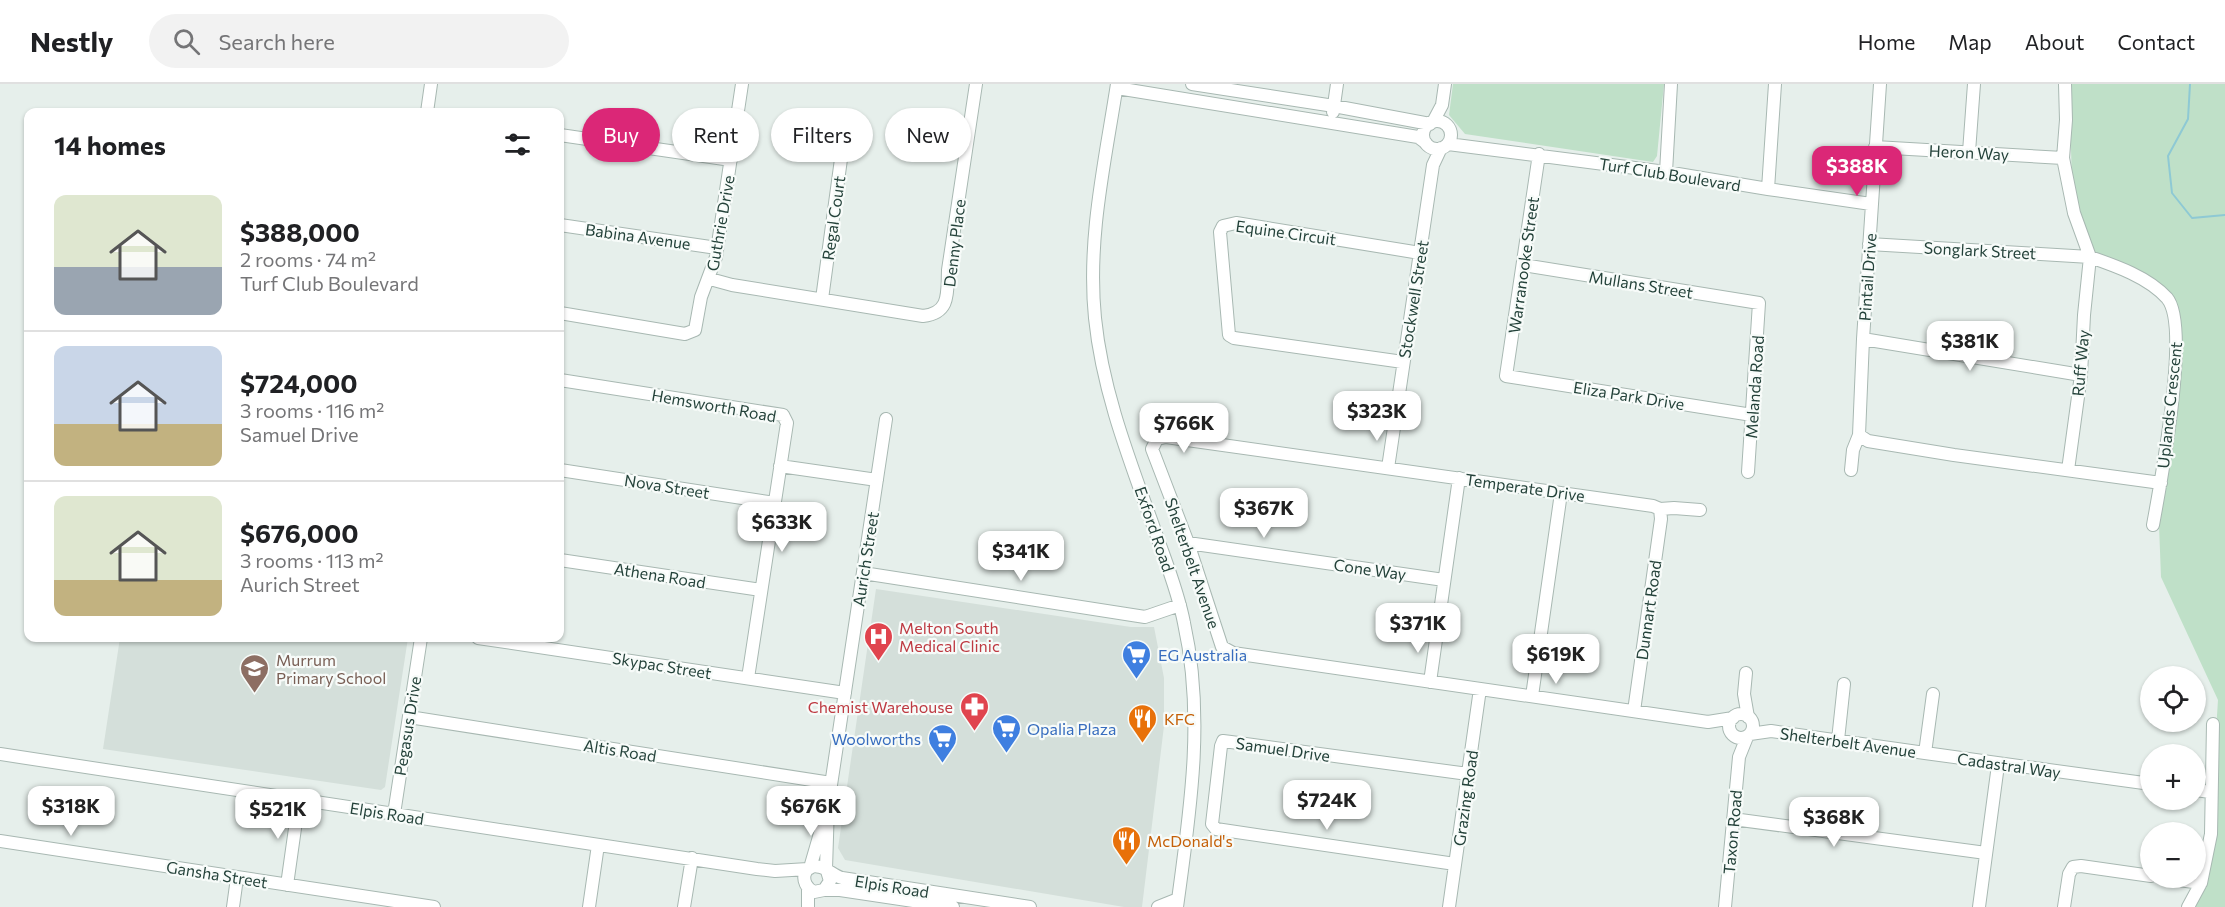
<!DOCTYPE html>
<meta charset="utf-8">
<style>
:root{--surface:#fff;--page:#f2f2f2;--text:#202124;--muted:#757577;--line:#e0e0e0;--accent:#db2777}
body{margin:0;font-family:Commissioner,sans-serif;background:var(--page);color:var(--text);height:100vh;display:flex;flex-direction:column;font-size:22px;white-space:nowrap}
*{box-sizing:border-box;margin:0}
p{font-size:20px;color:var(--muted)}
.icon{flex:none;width:33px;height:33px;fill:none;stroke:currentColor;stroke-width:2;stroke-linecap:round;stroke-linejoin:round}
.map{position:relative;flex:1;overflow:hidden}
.panel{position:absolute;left:24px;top:24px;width:540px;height:534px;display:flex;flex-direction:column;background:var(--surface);border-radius:12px;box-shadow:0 2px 4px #0004}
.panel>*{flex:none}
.banner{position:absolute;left:582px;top:24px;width:570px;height:54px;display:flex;gap:12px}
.fabs{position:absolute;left:2140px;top:582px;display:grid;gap:12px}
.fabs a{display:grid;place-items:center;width:66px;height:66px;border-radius:50%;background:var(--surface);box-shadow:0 2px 4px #0004;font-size:30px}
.price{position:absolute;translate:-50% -51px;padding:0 14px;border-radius:12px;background:#fff;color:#222;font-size:20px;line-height:39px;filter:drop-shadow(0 2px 3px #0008)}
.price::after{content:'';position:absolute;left:50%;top:36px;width:18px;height:14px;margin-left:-9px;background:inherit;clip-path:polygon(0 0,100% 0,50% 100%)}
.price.active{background:var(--accent);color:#fff}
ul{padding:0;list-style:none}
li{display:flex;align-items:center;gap:18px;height:150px;padding:0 30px}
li+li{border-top:2px solid var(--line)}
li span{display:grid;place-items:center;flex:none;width:168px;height:120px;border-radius:12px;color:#555}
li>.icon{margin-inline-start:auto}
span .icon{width:72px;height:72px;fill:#fffc;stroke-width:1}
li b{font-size:26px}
h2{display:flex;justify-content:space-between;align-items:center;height:72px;padding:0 30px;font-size:26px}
.chip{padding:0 21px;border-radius:27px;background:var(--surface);box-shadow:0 2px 4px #0004;font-size:21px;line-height:54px}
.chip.active{background:var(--accent);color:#fff}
header{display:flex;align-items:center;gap:36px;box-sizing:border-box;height:84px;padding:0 30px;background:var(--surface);border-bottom:2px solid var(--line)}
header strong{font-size:28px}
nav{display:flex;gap:33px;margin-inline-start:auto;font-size:21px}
.search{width:420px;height:54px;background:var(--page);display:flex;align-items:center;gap:15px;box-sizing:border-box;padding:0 21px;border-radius:33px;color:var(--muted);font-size:22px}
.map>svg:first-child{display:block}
.built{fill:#d4dfda}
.green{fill:#bfe0c8}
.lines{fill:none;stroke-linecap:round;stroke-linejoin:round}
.stream{stroke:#8ec9d4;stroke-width:2}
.minor-casing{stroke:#a8b8b2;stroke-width:14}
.minor{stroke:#fff;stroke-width:12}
.labels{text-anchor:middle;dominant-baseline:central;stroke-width:4.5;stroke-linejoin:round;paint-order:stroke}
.street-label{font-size:16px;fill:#24423a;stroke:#f7fbf9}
.health-label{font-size:16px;fill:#be3a42;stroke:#f7fbf9;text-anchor:start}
.shop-label{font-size:16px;fill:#366cbe;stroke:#f7fbf9;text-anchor:start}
.education-label{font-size:16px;fill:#785e54;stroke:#f7fbf9;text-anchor:start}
.food-label{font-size:16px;fill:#c56008;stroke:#f7fbf9;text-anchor:start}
</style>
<header>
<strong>Nestly</strong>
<div class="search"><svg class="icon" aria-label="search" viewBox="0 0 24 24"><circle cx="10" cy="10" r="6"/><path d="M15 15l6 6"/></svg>Search here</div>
<nav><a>Home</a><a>Map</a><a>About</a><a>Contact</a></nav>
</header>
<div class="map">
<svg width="2225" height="823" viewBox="0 0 2225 823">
<rect width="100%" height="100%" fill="#e6efeb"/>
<path class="built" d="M876,505L1131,543H1154L1164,594V642L1142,823H1124L845,776L838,764Z
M120,554H408L385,703L381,706L103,665Z"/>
<path class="green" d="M1453,0H1664L1657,72L1653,78L1465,50L1449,31Z
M2069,0H2225V823H2183L2196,794L2212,709L2218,616L2161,493L2159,441L2166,397L2182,267L2181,238L2172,212L2094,170L2078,128L2072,98Z"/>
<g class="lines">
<path class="stream" d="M2190,0L2188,35L2168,72L2172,109L2192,134L2225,131"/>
<defs>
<path id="minor" d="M1117,0C1105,78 1087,155 1095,234C1103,313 1134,387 1160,461C1169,486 1179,512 1184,539C1205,633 1190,728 1177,823
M1192,0L1334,22L1430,40
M2065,0L2066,36L2063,74L2074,129L2090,173L2084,231L2081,291L2068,386
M1117,4L1418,53L1426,59
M427,28L431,0
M1333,28L1337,0
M1423 51a14 14 0 1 1 28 0a14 14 0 1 1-28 0Z
M1433,38L1442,21L1445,0
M560,51L731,76
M1448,60L1666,88L1768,105L1871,120
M1875,63L2063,74
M1969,68L1974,0
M1539,70L1506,292L1752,331
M1666,88L1671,0
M1768,105L1775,0
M560,141L717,164
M1869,160L2090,173C2116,182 2148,193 2167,214C2191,242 2160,402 2153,441
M1523,181L1759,219L1748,388
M710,195L732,201L923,232C951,229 947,208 948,186L976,0
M822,215L844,53
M560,229L685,250L695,246L701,213L716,173L742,0
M1863,255L2081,291
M1403,278L1234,254L1229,251L1220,148L1223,142L1236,139L1420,169
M560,296L783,331L787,339L748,594
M1859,351L1868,357L1954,371L2161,399
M780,382L877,396
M1388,384L1433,81L1441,64
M560,386L775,419
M1851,386L1853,366L1859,351L1863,255L1880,0
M1660,425L1653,422L1166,353L1157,355L1152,365L1188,459L1222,563L1233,569L1708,638L1733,634
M1660,425L1674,424L1700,426
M1188,459L1444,496
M560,476L761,506
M863,489L1145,533L1180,521
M478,554L845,609
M1746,589L1744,610L1748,633
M1430,598L1459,394
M1933,610L1925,669L2151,700
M1532,612L1561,409
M1634,627L1661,435L1660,425
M1729 642a12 12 0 1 1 24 0a12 12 0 1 1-24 0Z
M409,633L831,699
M1750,650L1771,647L1925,669
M1838,656L1844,600
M0,670L757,785L775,787L808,785
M2196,706L2210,708
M394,730L421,554
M1733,735L1986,769
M0,757L434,823
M1455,780L1216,745L1212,740L1221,662L1223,657L1231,658L1468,690
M810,784L821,746
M826,785L828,721L886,335
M827,787L830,797L824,806L814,808C798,800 803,778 820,783C828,785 834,792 842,794L1030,823
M2164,794L2201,799
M287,801L299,716
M808,804V823
M824,806H840L953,823
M233,823L237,794
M589,823L598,761
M684,823L692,774
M1158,823L1178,815
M1449,823L1480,605
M1725,823L1739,673L1747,653
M1979,823L1998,681
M2064,823L2069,790L2073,783L2081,782L2151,792
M2188,823L2201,799L2211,750L2213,640"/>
</defs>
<use href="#minor" class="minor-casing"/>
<use href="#minor" class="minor"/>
</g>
<defs>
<symbol id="hospital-pin" viewBox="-11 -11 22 30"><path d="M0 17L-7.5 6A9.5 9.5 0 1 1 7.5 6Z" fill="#e0444e" stroke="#f7fbf9"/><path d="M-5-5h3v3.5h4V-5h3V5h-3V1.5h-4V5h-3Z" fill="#fff"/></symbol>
<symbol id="supermarket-pin" viewBox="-11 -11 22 30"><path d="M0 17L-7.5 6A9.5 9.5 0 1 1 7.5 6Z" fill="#3f7fe0" stroke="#f7fbf9"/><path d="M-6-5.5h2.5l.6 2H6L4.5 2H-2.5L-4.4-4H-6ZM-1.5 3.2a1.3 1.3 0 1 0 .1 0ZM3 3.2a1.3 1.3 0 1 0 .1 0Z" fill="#fff"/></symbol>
<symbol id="school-pin" viewBox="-11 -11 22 30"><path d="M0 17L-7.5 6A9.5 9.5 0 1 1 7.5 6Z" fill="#8d6e63" stroke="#f7fbf9"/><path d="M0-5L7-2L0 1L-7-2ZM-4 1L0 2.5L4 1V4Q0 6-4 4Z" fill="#fff"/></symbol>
<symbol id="pharmacy-pin" viewBox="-11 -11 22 30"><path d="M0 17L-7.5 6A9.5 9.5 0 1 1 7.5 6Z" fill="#e0444e" stroke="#f7fbf9"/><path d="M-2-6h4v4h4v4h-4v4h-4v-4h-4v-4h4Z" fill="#fff"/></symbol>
<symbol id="restaurant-pin" viewBox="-11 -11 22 30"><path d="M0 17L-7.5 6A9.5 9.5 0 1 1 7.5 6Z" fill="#e8710a" stroke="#f7fbf9"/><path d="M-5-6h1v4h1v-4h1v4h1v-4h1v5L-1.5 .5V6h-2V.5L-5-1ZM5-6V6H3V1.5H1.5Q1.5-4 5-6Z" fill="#fff"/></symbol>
</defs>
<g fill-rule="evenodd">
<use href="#hospital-pin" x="862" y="536" width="33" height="45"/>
<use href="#supermarket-pin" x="1120" y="554" width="33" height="45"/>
<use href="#school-pin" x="238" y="568" width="33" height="45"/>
<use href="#pharmacy-pin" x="958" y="606" width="33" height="45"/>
<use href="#restaurant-pin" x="1126" y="618" width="33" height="45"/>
<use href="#supermarket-pin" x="990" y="628" width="33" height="45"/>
<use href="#supermarket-pin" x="926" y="638" width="33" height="45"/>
<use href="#restaurant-pin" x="1110" y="740" width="33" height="45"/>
</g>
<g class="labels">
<g class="street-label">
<text transform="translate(1969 68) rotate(3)">Heron Way</text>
<text transform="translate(1670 90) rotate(9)">Turf Club Boulevard</text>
<text transform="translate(833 134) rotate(-82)">Regal Court</text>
<text transform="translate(720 139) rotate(-80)">Guthrie Drive</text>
<text transform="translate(1286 148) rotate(8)">Equine Circuit</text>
<text transform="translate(638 152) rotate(8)">Babina Avenue</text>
<text transform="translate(954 159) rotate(-83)">Denny Place</text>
<text transform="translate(1980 166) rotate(3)">Songlark Street</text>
<text transform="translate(1523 181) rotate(-82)">Warranooke Street</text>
<text transform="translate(1867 193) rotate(-86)">Pintail Drive</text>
<text transform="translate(1641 200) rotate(9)">Mullans Street</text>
<text transform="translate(1413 215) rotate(-81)">Stockwell Street</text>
<text transform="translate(2080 279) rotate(-85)">Ruff Way</text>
<text transform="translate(1754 303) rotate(-86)">Melanda Road</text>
<text transform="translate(1629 311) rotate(9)">Eliza Park Drive</text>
<text transform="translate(714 321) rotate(10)">Hemsworth Road</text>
<text transform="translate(2169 321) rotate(-84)">Uplands Crescent</text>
<text transform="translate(667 402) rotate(9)">Nova Street</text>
<text transform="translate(1525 403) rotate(8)">Temperate Drive</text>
<text transform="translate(1155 445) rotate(71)">Exford Road</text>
<text transform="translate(865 475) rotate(-81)">Aurich Street</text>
<text transform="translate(1193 479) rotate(71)">Shelterbelt Avenue</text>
<text transform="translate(1370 485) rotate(8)">Cone Way</text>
<text transform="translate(660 491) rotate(9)">Athena Road</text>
<text transform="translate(1648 526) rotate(-82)">Dunnart Road</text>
<text transform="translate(662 581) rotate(9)">Skypac Street</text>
<text transform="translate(407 642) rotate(-81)">Pegasus Drive</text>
<text transform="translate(1848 658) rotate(8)">Shelterbelt Avenue</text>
<text transform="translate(1283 665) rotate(8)">Samuel Drive</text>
<text transform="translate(620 666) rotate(9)">Altis Road</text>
<text transform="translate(2009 681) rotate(8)">Cadastral Way</text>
<text transform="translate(1465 714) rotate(-82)">Grazing Road</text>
<text transform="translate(387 729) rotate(9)">Elpis Road</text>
<text transform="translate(1732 748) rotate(-85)">Taxon Road</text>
<text transform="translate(217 790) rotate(9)">Gansha Street</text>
<text transform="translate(892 802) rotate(9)">Elpis Road</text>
</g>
<g class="health-label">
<text x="899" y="543">Melton South<tspan x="899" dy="18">Medical Clinic</tspan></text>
<text x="953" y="622" text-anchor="end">Chemist Warehouse</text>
</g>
<g class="shop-label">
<text x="1158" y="570">EG Australia</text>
<text x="1027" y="644">Opalia Plaza</text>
<text x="921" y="654" text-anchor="end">Woolworths</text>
</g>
<g class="education-label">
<text x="276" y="575">Murrum<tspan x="276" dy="18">Primary School</tspan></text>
</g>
<g class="food-label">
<text x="1164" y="634">KFC</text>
<text x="1147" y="756">McDonald's</text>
</g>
</g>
</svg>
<div class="fabs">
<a><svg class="icon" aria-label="locate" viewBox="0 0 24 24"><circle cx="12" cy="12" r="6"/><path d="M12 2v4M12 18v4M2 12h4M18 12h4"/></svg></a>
<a>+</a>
<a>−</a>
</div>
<b class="price active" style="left:1857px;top:113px">$388K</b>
<b class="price" style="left:1970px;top:288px">$381K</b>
<b class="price" style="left:1377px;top:358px">$323K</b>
<b class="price" style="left:1184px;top:370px">$766K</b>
<b class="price" style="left:1264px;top:455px">$367K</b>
<b class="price" style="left:782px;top:469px">$633K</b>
<b class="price" style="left:1021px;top:498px">$341K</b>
<b class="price" style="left:1418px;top:570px">$371K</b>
<b class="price" style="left:1556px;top:601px">$619K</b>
<b class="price" style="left:1327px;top:747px">$724K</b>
<b class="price" style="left:71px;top:753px">$318K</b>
<b class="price" style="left:811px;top:753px">$676K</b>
<b class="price" style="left:278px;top:756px">$521K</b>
<b class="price" style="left:1834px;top:764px">$368K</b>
<div class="banner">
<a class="chip active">Buy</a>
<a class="chip">Rent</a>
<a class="chip">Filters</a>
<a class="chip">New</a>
</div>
<section class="panel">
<h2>14 homes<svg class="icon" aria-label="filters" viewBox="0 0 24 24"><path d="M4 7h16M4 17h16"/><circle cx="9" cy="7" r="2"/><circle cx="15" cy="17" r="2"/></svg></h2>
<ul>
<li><span style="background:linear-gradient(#dfe7d0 60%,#9aa5b1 0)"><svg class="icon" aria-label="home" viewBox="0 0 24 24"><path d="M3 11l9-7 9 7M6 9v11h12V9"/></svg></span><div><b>$388,000</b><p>2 rooms · 74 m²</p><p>Turf Club Boulevard</p></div></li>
<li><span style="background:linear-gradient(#c9d6e8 65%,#c2b280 0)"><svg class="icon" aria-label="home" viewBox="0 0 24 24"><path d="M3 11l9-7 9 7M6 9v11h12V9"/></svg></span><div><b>$724,000</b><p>3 rooms · 116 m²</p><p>Samuel Drive</p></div></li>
<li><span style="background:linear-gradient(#dfe7d0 70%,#c2b280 0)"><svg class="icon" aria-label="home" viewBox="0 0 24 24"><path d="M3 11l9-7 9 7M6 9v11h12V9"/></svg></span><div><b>$676,000</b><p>3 rooms · 113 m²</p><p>Aurich Street</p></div></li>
</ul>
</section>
</div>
